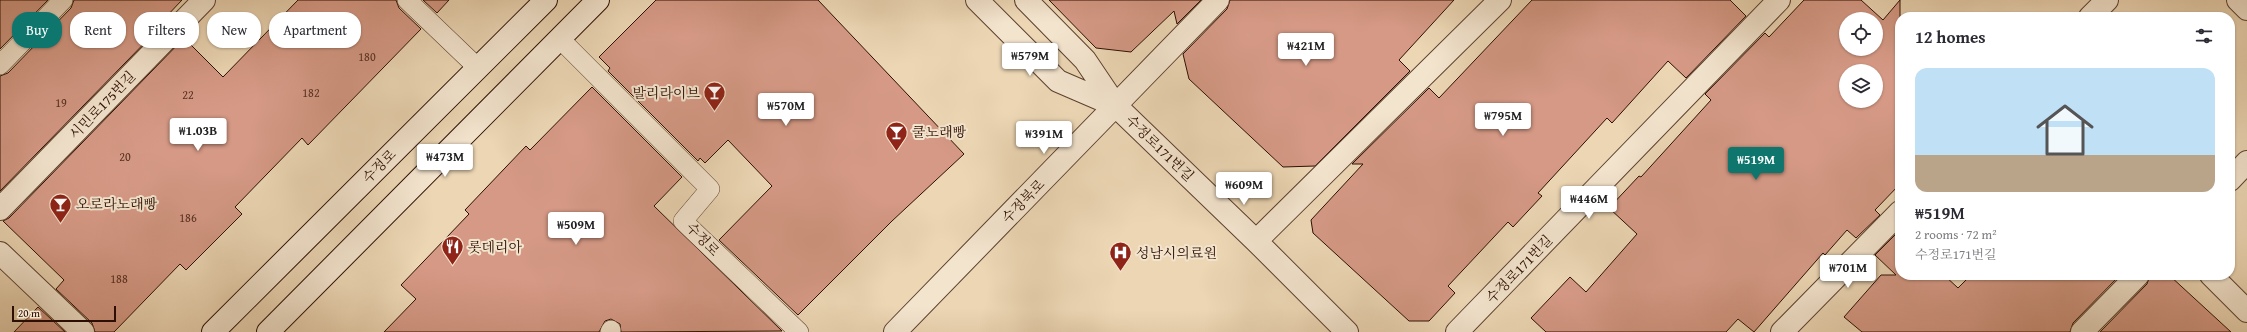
<!DOCTYPE html>
<meta charset="utf-8">
<style>
:root{--surface:#fff;--page:#f7f7f7;--text:#2b2b33;--muted:#7c7c81;--accent:#0f766e}
body{margin:0;font-family:"Gentium Book Plus","Noto Serif KR",serif;background:var(--page);color:var(--text);height:100vh;display:flex;flex-direction:column;font-size:15px;white-space:nowrap}
*{box-sizing:border-box;margin:0}
p{font-size:13px;color:var(--muted)}
.icon{flex:none;width:22px;height:22px;fill:none;stroke:currentColor;stroke-width:2;stroke-linecap:round;stroke-linejoin:round}
.map{position:relative;flex:1;overflow:hidden}
.panel{position:absolute;left:1895px;top:12px;width:340px;height:268px;display:flex;flex-direction:column;background:var(--surface);border-radius:16px;box-shadow:0 1px 3px #0004}
.panel>*{flex:none}
.hud{position:absolute;left:12px;top:12px;width:380px;height:36px;display:flex;gap:8px}
.tools{position:absolute;left:1839px;top:12px;display:grid;gap:8px}
.tools a{display:grid;place-items:center;width:44px;height:44px;border-radius:50%;background:var(--surface);box-shadow:0 1px 3px #0004;font-size:20px}
.scale{position:absolute;left:12px;bottom:10px;width:104px;box-sizing:border-box;padding-left:4px;border:2px solid #2d0e02;border-top:0;font-size:11px;line-height:14px;white-space:nowrap;color:#2d0e02;-webkit-text-stroke:3px #f3e4ce;paint-order:stroke}
.price{position:absolute;translate:-50% -34px;padding:0 9px;border-radius:4px;background:#fff;color:#222;font-size:13px;line-height:26px;filter:drop-shadow(0 1px 2px #0008)}
.price::after{content:'';position:absolute;left:50%;top:24px;width:12px;height:9px;margin-left:-6px;background:inherit;clip-path:polygon(0 0,100% 0,50% 100%)}
.price.selected{background:var(--accent);color:#fff}
ul{padding:0;list-style:none}
li{display:grid;align-content:center;gap:8px;height:212px;padding:0 20px}
li span{display:grid;place-items:center;height:124px;border-radius:12px;color:#555}
li>.icon{margin-inline-start:auto}
span .icon{width:72px;height:72px;fill:#fffc;stroke-width:1}
li b{font-size:17px}
h2{display:flex;justify-content:space-between;align-items:center;height:48px;padding:0 20px;font-size:17px}
.tag{padding:0 14px;border-radius:16px;background:var(--surface);box-shadow:0 1px 3px #0004;font-size:14px;line-height:36px}
.tag.selected{background:var(--accent);color:#fff}
.map>svg:first-child{display:block}
.building{fill:#d59985;stroke:#2d0e02;fill-rule:evenodd}
.lines{fill:none;stroke-linecap:round;stroke-linejoin:round}
.lane-casing{stroke:#5d402e;stroke-width:20}
.street-casing{stroke:#5d402e;stroke-width:24}
.secondary-casing{stroke:#2d0e02;stroke-width:24}
.lane{stroke:#f3e4ce;stroke-width:19}
.street{stroke:#f3e4ce;stroke-width:22}
.secondary{stroke:#f3e4ce;stroke-width:22}
.labels{text-anchor:middle;dominant-baseline:central;stroke-width:4;stroke-linejoin:round;paint-order:stroke}
.number-label{font-size:12px;fill:#573123}
.poi-label{font-size:14px;fill:#2d0e02;stroke:#f3e4ce;text-anchor:start}
.street-label{font-size:14px;fill:#2d0e02;stroke:#f3e4ce}
</style>
<div class="map">
<svg width="2247" height="332" viewBox="0 0 2247 332">
<rect width="100%" height="100%" fill="#ecd6b4"/>
<filter id="stains"><feTurbulence type="fractalNoise" baseFrequency=".005" numOctaves="4"/><feColorMatrix values="0 0 0 0 .2 0 0 0 0 .09 0 0 0 0 .02 0 0 0 .5 -.17"/></filter>
<radialGradient id="worn" r=".72"><stop offset=".6" stop-color="#630" stop-opacity="0"/><stop offset="1" stop-color="#630" stop-opacity=".3"/></radialGradient>
<path class="building" d="M0,0H48L0,49Z
M74,0H182L164,19L166,21L0,191V76L8,73L71,8Z
M298,0H396L399,8L421,29L308,145L302,138L235,207L242,214L186,270L180,264L114,332H95L92,323L56,289L64,280L3,221L9,218L184,38L223,77Z
M423,0H449L437,13Z
M656,0H818L964,154L892,221L798,315L719,240L772,186L728,140L705,163L700,158L698,161L608,71L610,68L599,57Z
M1049,0H1201L1177,24L1174,11L1131,52L1096,48Z
M1230,0H1454L1399,60L1410,71L1315,166L1283,167L1189,79L1183,54L1227,9Z
M1532,0H1730L1746,16L1686,78L1668,61L1612,123L1607,118L1538,193L1542,196L1513,227L1508,222L1448,286L1455,293L1429,321H1409L1313,233L1311,220L1363,164H1352L1429,88L1439,98Z
M1804,0H1861L1883,20L1900,0V184L1875,210L1880,215L1856,238L1847,230L1825,255L1823,253L1754,332L1738,319L1726,332H1546L1531,318L1570,277L1586,292L1637,234L1609,208L1639,176L1641,177L1711,100L1705,94L1765,33L1769,37ZM1846,19H1876V49H1846ZM1846,71H1876V101H1846Z
M592,87L682,177L654,206L782,331L621,332L620,324L611,319L605,321L599,332H384L416,299L401,285L469,214L465,210L526,146L530,150Z
M1898,232L1900,234V275H1944L1958,288L1971,275H2120L2073,323L2070,332H1862L1844,317L1881,275H1896L1875,255Z
M2150,275H2169L2231,332H2100L2147,284Z
M38,307L65,332H14Z"/>
<g class="lines">
<defs>
<path id="lane" d="M407,0L478,68
M560,39L710,189L683,221L799,332
M0,65L63,0
M610,332L611,330"/>
<path id="street" d="M977,0L1058,81L1116,106
M1026,0L1085,60L1116,106L1256,241L1347,332
M2238,0L2247,9
M2090,17L2107,0
M2230,180L2247,162
M0,209L204,0
M1256,241L1500,0
M0,253L83,332
M2211,275L2247,311
M895,332L1218,0
M1457,332L1779,0
M1782,332L1900,212
M2082,332L2138,275"/>
<path id="secondary" d="M213,332L546,0
M268,332L598,0"/>
</defs>
<use href="#lane" class="lane-casing"/>
<use href="#street" class="street-casing"/>
<use href="#secondary" class="secondary-casing"/>
<use href="#lane" class="lane"/>
<use href="#street" class="street"/>
<use href="#secondary" class="secondary"/>
</g>
<defs>
<symbol id="bar-pin" viewBox="-11 -11 22 30"><path d="M0 17L-7.5 6A9.5 9.5 0 1 1 7.5 6Z" fill="#8f2418" stroke="#f3e4ce"/><path d="M-6-5H6L.8 .8V4.5H3.5V6h-7V4.5H-.8V.8Z" fill="#fff"/></symbol>
<symbol id="restaurant-pin" viewBox="-11 -11 22 30"><path d="M0 17L-7.5 6A9.5 9.5 0 1 1 7.5 6Z" fill="#8f2418" stroke="#f3e4ce"/><path d="M-5-6h1v4h1v-4h1v4h1v-4h1v5L-1.5 .5V6h-2V.5L-5-1ZM5-6V6H3V1.5H1.5Q1.5-4 5-6Z" fill="#fff"/></symbol>
<symbol id="hospital-pin" viewBox="-11 -11 22 30"><path d="M0 17L-7.5 6A9.5 9.5 0 1 1 7.5 6Z" fill="#8f2418" stroke="#f3e4ce"/><path d="M-5-5h3v3.5h4V-5h3V5h-3V1.5h-4V5h-3Z" fill="#fff"/></symbol>
</defs>
<g fill-rule="evenodd">
<use href="#bar-pin" x="702" y="80" width="25" height="34"/>
<use href="#bar-pin" x="884" y="120" width="25" height="34"/>
<use href="#bar-pin" x="48" y="192" width="25" height="34"/>
<use href="#restaurant-pin" x="440" y="234" width="25" height="34"/>
<use href="#hospital-pin" x="1108" y="240" width="25" height="34"/>
</g>
<g class="labels">
<g class="number-label">
<text x="367" y="56">180</text>
<text x="311" y="92">182</text>
<text x="188" y="94">22</text>
<text x="61" y="102">19</text>
<text x="125" y="156">20</text>
<text x="188" y="217">186</text>
<text x="119" y="278">188</text>
</g>
<g class="poi-label">
<text x="700" y="93" text-anchor="end">발리라이브</text>
<text x="912" y="132">쿨노래빵</text>
<text x="76" y="204">오로라노래빵</text>
<text x="468" y="247">롯데리아</text>
<text x="1136" y="253">성남시의료원</text>
</g>
<g class="street-label">
<text transform="translate(102 105) rotate(-46)">시민로175번길</text>
<text transform="translate(1160 148) rotate(44)">수정로171번길</text>
<text transform="translate(379 166) rotate(-45)">수정로</text>
<text transform="translate(1023 201) rotate(-46)">수정북로</text>
<text transform="translate(703 239) rotate(46)">수정로</text>
<text transform="translate(1519 269) rotate(-46)">수정로171번길</text>
</g>
</g>
<rect width="100%" height="100%" filter="url(#stains)"/>
<rect width="100%" height="100%" fill="url(#worn)"/>
</svg>
<div class="tools">
<a><svg class="icon" aria-label="locate" viewBox="0 0 24 24"><circle cx="12" cy="12" r="6"/><path d="M12 2v4M12 18v4M2 12h4M18 12h4"/></svg></a>
<a><svg class="icon" aria-label="layers" viewBox="0 0 24 24"><path d="M12 4l9 5-9 5-9-5zM3 14l9 5 9-5"/></svg></a>
</div>
<div class="scale">20 m</div>
<b class="price" style="left:1306px;top:67px">₩421M</b>
<b class="price" style="left:1030px;top:77px">₩579M</b>
<b class="price" style="left:786px;top:127px">₩570M</b>
<b class="price" style="left:1503px;top:137px">₩795M</b>
<b class="price" style="left:198px;top:152px">₩1.03B</b>
<b class="price" style="left:1044px;top:155px">₩391M</b>
<b class="price" style="left:445px;top:178px">₩473M</b>
<b class="price selected" style="left:1756px;top:181px">₩519M</b>
<b class="price" style="left:1244px;top:206px">₩609M</b>
<b class="price" style="left:1589px;top:220px">₩446M</b>
<b class="price" style="left:576px;top:246px">₩509M</b>
<b class="price" style="left:1848px;top:289px">₩701M</b>
<div class="hud">
<a class="tag selected">Buy</a>
<a class="tag">Rent</a>
<a class="tag">Filters</a>
<a class="tag">New</a>
<a class="tag">Apartment</a>
</div>
<section class="panel">
<h2>12 homes<svg class="icon" aria-label="filters" viewBox="0 0 24 24"><path d="M4 7h16M4 17h16"/><circle cx="9" cy="7" r="2"/><circle cx="15" cy="17" r="2"/></svg></h2>
<ul>
<li><span style="background:linear-gradient(#bfe0f5 70%,#b9a48a 0)"><svg class="icon" aria-label="home" viewBox="0 0 24 24"><path d="M3 11l9-7 9 7M6 9v11h12V9"/></svg></span><div><b>₩519M</b><p>2 rooms · 72 m²</p><p>수정로171번길</p></div></li>
</ul>
</section>
</div>
